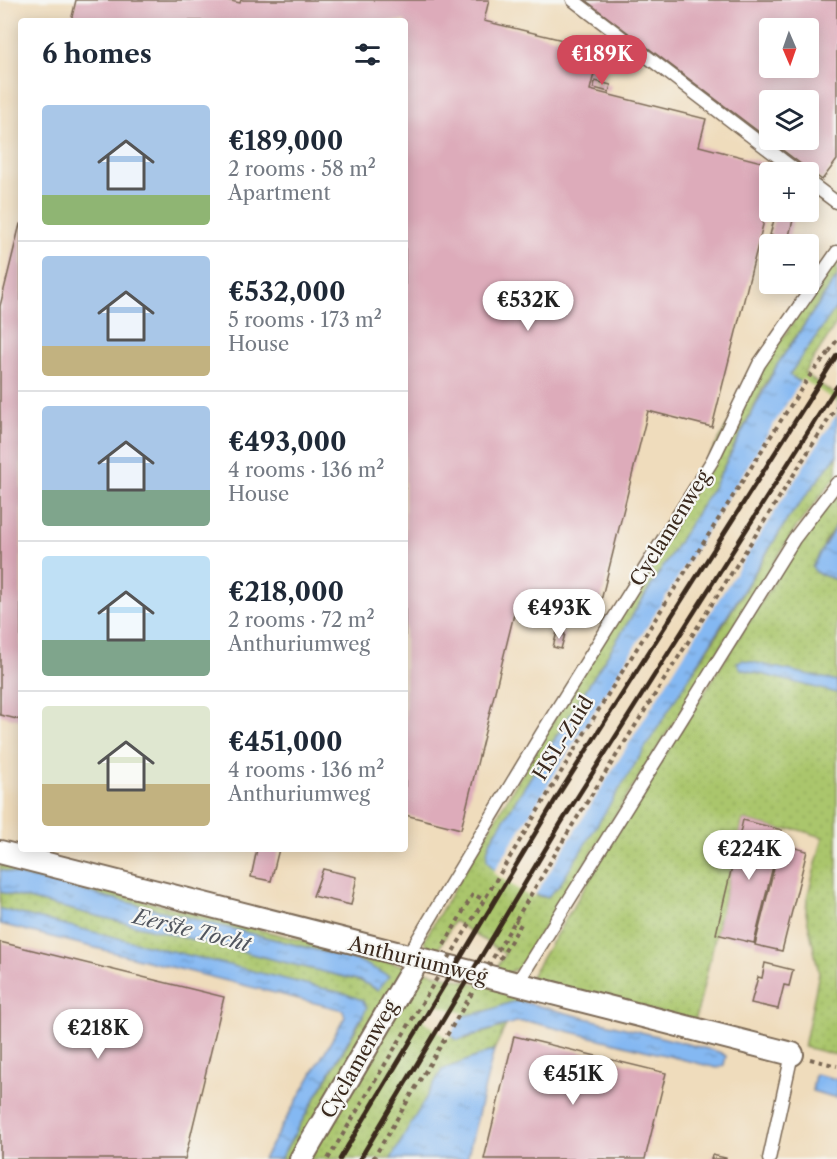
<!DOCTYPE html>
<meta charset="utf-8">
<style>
:root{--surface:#fff;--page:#f2f2f3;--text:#1f2937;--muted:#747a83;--line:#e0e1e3;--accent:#d1495b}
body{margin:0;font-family:"Libre Caslon Text",serif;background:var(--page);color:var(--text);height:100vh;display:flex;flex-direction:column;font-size:22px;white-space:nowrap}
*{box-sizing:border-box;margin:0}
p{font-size:20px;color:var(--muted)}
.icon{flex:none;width:33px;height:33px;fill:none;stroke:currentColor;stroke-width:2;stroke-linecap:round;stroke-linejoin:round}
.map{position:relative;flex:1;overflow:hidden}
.drawer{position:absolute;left:18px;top:18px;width:390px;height:834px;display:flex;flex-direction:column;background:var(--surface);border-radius:6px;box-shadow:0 3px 15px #0003}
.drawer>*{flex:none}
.needle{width:39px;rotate:178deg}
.controls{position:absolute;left:759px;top:18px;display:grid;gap:12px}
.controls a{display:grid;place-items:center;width:60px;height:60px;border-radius:6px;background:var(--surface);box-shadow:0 3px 15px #0003;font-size:30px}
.price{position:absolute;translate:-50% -51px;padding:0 14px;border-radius:21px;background:#fff;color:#222;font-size:20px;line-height:39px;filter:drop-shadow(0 2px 3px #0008)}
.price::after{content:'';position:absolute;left:50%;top:36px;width:18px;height:14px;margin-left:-9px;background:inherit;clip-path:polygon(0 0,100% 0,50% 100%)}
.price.active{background:var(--accent);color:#fff}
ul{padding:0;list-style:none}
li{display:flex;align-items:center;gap:18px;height:150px;padding:0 24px}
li+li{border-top:2px solid var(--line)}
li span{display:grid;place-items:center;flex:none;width:168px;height:120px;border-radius:6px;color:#555}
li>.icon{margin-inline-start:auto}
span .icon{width:72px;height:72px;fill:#fffc;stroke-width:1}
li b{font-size:26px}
h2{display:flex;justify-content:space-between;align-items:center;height:72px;padding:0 24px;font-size:26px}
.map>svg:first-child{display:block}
.grass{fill:url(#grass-dots);stroke:#727845;stroke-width:1.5}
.water{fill:url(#water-ripples);stroke:#607188;stroke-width:1.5}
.pier{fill:#efdcbc}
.building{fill:#ddabba;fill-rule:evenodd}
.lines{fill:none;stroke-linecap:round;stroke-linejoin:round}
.lane-casing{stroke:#7a6855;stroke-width:15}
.street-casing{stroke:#7a6855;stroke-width:26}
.path{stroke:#7a6855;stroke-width:4;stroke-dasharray:4.5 4.5;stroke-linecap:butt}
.lane{stroke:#fff;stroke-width:12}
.street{stroke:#fff;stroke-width:22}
.rail{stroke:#3b2a1e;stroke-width:4.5}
.path-bridge{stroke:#7a6855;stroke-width:4;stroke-dasharray:4.5 4.5;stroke-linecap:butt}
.labels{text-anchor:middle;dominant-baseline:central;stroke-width:4.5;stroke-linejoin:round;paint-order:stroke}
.street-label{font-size:20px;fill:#3b2a1e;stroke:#f6f6f2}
.water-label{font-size:21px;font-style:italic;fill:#51555e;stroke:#f6f6f2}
</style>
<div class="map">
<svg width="837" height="1159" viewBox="0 0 837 1159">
<defs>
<pattern id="grass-dots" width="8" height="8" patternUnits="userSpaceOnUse" patternTransform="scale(1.5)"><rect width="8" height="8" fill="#aac66c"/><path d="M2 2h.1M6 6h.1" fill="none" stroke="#93aa5d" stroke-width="1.8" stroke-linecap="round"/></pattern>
<pattern id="water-ripples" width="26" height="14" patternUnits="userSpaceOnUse" patternTransform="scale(1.5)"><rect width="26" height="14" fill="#84b8f2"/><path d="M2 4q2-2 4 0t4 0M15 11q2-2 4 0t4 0" fill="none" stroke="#6d96c3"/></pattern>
</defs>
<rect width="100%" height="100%" fill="#f6f6f2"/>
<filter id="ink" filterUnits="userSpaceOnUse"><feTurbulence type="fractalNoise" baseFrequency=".0167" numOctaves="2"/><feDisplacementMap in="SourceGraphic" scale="12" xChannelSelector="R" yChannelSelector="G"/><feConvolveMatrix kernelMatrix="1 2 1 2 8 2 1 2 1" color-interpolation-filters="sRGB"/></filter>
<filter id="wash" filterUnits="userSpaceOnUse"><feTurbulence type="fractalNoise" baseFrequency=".008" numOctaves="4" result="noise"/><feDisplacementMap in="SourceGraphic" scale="24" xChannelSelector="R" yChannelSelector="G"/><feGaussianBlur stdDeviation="1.35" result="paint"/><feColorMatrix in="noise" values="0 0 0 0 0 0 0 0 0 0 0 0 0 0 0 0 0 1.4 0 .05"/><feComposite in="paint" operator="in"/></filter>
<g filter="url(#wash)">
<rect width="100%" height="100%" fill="#efdcbc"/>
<path class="grass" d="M837,259V277L788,348L764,386L714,486L491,840L487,853L528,892L543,897L711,645L787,520L837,455V475L795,529L519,968L508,973L495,971L505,954L454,921L436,954L428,951L424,940L759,372Z
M837,306V323L804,373L837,396V406L789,375Z
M837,491V524L824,543L817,573L837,580V1055L804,1047L819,973L806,913L807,898L823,837L796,829L782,830L743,820L695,1022L530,978L658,766L778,576Z
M0,865L533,998L464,1017L455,1015L465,1039L506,1025L494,1050L442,1070L391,1159H280L363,1017L362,1000L0,909V892L361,981L377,990L359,961L0,870Z"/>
<path class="water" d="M837,277V306L789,375L837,406V455L787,520L559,886L547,897C532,896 492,874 487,859C486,852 489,846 491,840L714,486L777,365Z
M837,524V580L817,573L812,567Z
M743,660L837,681V693L741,669L737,662Z
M0,870L359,961L389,976L378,990L361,981L0,892Z
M0,909L346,994L362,1000L367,1008L280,1159H263L345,1017L343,1010L0,924Z
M519,1001L719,1052L726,1056L724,1065L717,1068L531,1022H516L458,1040L428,1022C447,1017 464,1017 483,1012C495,1009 507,1002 519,1001Z
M494,1050L467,1159H391L442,1070Z
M815,1074L837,1079V1098L812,1091Z"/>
<path class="pier" d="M802,379L837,402V414L703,624L534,897L527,895L493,873Z
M436,1005L464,1013L448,1039L424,1021L427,1011Z"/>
<g id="blocks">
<path class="building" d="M76,0H226L240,3L241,0H489L484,21L600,49L590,90L706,119L699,146L777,166L776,172H770V197L712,427L648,411L597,617L518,598L461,829L405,815V21H71Z
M585,0H837V160L822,180ZM770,28H808V68H770ZM770,100H808V140H770Z
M595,81L611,85L609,92L594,88Z
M776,212H795L788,240L770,235Z
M20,224H21V720L0,715V306Z
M557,632L565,634L561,649L553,647Z
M743,820L782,830L754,943L716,934Z
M780,844L807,851L782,951L755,945Z
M257,849H279L271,881L251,877Z
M323,869L357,877L351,905L313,896Z
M0,942L224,997L185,1159H0Z
M765,963L793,970L789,986L784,985L778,1009L751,1003L758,977L762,978Z
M514,1036L666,1073L645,1159H484Z
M712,1155L726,1158V1159H711Z"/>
</g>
</g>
<g filter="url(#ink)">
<use href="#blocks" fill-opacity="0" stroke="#7a6855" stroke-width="1.5"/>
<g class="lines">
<defs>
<path id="lane" d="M573,0L798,172
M808,181L836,202
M407,957L542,733L712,461L759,364L837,252
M516,985L794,539L837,483
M769,1159L792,1054"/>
<path id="street" d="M0,852L792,1054
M301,1159L418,960"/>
</defs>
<use href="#lane" class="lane-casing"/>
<use href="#street" class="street-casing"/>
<path class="path" d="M829,352L837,340
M444,945L473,894L482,899
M500,959L521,924L515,920
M810,1059L837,1066"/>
<use href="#lane" class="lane"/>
<use href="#street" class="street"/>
<path class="rail" d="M340,1159L557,797L837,355
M360,1159L561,823L837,386"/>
<path class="path-bridge" d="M328,1159L610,691L769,439L809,377L829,352
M373,1159L570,829L837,406"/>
</g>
</g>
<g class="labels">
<g class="street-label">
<text transform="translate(670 528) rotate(-58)">Cyclamenweg</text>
<text transform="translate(563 738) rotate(-58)">HSL-Zuid</text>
<text transform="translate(418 960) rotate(14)">Anthuriumweg</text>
<text transform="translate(359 1059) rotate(-60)">Cyclamenweg</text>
</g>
<g class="water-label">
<text transform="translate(192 930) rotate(14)">Eerste Tocht</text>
</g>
</g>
</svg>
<div class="controls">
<a><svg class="needle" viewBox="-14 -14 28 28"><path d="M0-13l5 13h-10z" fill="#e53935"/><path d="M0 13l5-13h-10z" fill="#747a83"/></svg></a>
<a><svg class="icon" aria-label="layers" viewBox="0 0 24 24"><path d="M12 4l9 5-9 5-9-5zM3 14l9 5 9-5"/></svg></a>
<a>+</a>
<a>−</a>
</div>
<b class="price active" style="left:602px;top:86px">€189K</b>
<b class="price" style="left:528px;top:332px">€532K</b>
<b class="price" style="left:559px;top:640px">€493K</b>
<b class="price" style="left:749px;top:881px">€224K</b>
<b class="price" style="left:98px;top:1060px">€218K</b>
<b class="price" style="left:573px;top:1106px">€451K</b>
<section class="drawer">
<h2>6 homes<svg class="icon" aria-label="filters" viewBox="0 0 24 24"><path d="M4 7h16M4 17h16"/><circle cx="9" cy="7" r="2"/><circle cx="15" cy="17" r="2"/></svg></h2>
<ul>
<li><span style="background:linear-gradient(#a9c7e8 75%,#8fb573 0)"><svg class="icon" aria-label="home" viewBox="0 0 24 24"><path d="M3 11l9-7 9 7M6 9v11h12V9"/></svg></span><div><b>€189,000</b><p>2 rooms · 58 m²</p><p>Apartment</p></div></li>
<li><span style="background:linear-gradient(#a9c7e8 75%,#c2b280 0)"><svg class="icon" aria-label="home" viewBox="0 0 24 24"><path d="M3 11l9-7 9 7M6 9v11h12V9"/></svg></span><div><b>€532,000</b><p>5 rooms · 173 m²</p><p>House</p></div></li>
<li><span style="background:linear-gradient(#a9c7e8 70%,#7fa58c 0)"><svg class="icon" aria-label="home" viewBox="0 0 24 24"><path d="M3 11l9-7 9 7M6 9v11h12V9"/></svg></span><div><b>€493,000</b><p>4 rooms · 136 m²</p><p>House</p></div></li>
<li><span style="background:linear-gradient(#bfe0f5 70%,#7fa58c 0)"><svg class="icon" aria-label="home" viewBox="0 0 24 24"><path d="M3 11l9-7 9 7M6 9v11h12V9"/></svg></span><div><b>€218,000</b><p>2 rooms · 72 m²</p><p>Anthuriumweg</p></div></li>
<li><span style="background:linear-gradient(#dfe7d0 65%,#c2b280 0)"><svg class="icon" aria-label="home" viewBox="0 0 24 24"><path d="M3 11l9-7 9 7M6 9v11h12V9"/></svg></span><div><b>€451,000</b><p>4 rooms · 136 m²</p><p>Anthuriumweg</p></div></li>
</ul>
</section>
</div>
